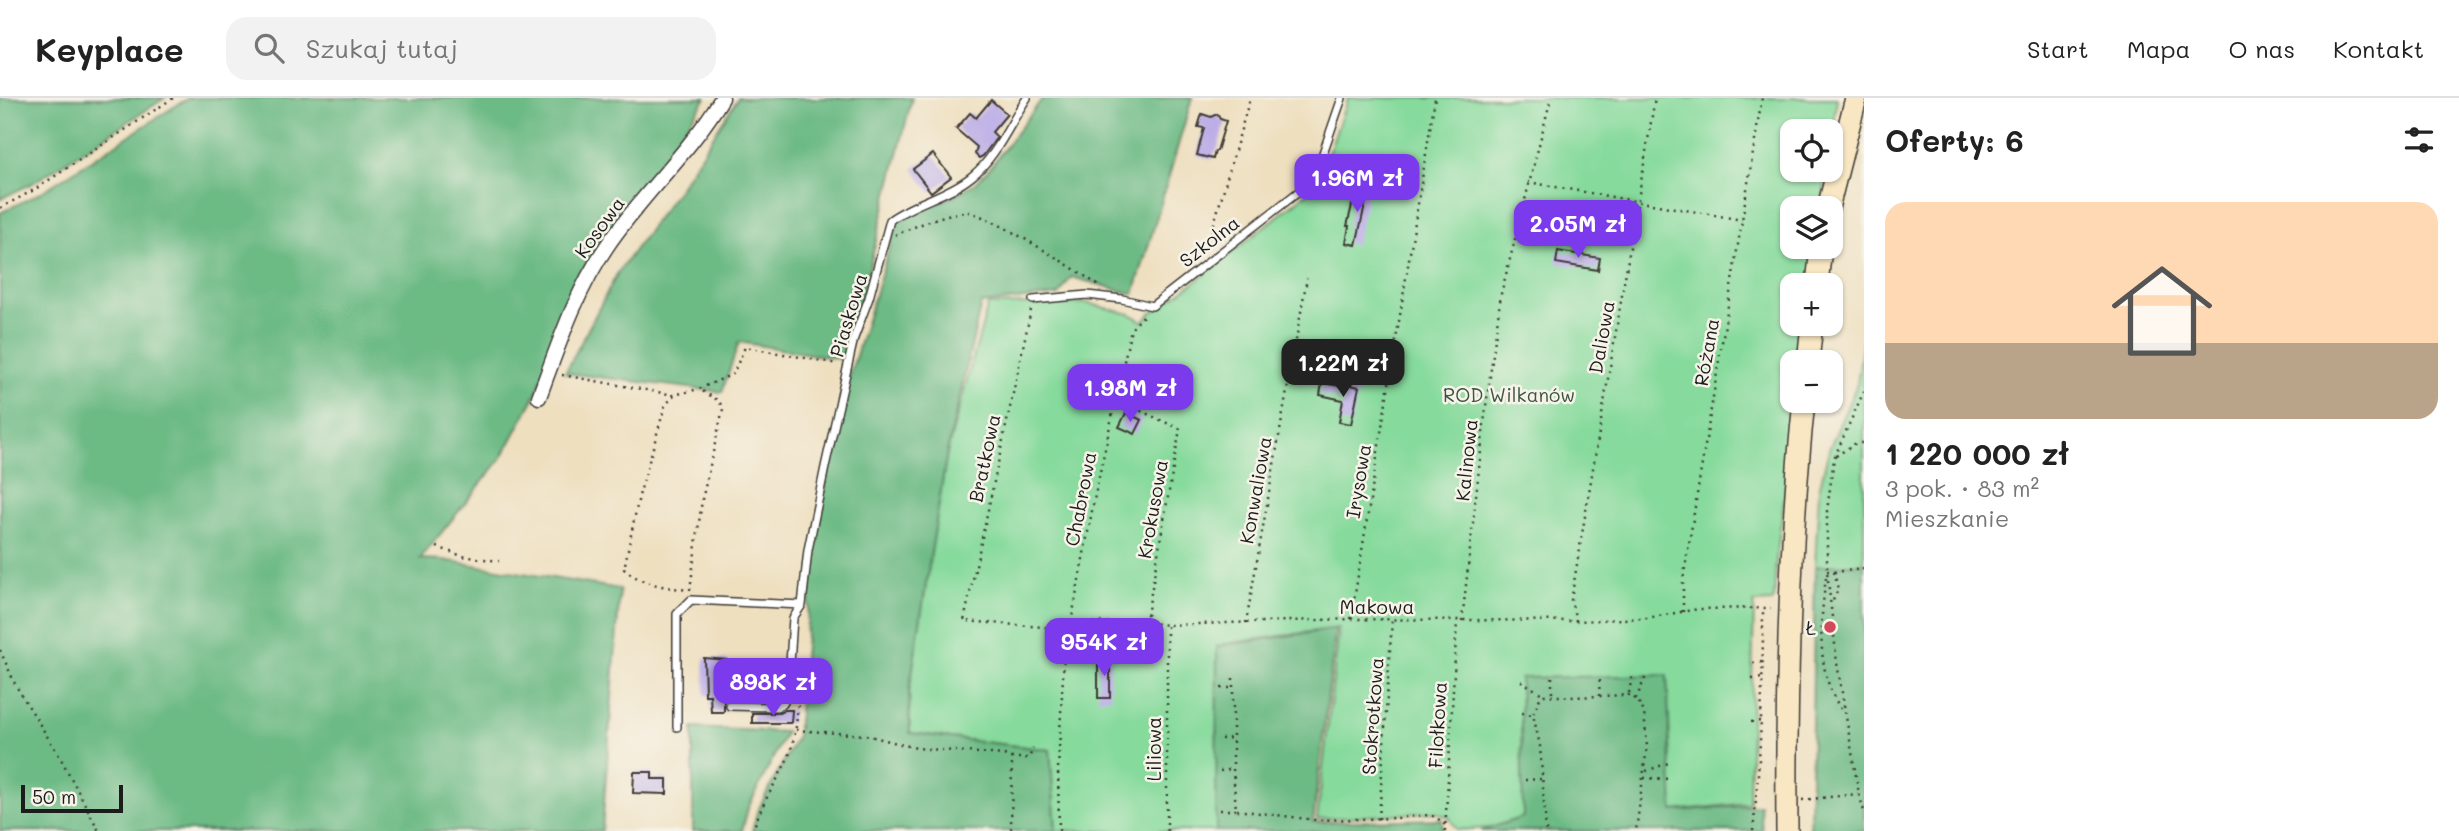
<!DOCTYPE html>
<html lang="pl">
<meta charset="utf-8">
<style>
:root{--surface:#fff;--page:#f2f2f2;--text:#222;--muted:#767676;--line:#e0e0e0;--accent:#7c3aed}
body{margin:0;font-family:Mali,sans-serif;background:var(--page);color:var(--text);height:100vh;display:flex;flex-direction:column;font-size:26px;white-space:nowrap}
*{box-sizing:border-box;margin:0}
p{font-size:23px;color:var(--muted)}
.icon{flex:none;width:38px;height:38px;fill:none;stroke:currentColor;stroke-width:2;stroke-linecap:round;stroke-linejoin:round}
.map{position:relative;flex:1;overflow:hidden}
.drawer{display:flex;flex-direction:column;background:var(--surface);width:595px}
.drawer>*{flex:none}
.buttons{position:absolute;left:1780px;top:21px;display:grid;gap:14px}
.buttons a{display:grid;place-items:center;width:63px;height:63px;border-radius:14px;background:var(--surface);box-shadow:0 2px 5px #0004;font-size:35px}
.scale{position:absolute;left:21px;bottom:18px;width:102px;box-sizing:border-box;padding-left:7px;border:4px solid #1c1c1c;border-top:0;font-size:19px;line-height:24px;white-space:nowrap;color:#1c1c1c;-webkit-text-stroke:5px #f7f3e8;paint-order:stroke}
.price{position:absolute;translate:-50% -60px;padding:0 16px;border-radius:14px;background:var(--accent);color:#fff;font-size:23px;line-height:46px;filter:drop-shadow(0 2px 4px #0008)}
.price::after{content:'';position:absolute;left:50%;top:42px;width:21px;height:16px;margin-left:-10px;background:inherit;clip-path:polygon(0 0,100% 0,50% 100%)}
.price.current{background:#222;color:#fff}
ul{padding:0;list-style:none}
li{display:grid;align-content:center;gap:14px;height:371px;padding:0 21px}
li span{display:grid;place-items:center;height:217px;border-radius:21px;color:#555}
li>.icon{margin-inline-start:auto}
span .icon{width:126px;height:126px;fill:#fffc;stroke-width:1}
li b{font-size:30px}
h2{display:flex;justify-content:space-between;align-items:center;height:84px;padding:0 21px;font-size:30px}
header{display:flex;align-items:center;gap:42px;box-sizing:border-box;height:98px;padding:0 35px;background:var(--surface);border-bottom:2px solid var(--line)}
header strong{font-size:33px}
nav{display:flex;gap:38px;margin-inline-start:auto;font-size:24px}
.search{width:490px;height:63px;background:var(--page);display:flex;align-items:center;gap:18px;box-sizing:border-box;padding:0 24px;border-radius:21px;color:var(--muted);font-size:26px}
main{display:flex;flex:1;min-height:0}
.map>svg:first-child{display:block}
.green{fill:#86da9c;stroke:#517b5c;stroke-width:2}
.forest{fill:#6cba84;stroke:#446b50;stroke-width:2}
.building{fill:#b8a8e7}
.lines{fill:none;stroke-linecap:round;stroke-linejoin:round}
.lane-casing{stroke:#3c3934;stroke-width:10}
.street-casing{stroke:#3c3934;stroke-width:17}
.secondary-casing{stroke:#3c3934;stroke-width:24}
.path{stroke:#3c3934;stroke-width:2.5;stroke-dasharray:2 5;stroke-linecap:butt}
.lane{stroke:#fff;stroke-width:7}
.street{stroke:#fff;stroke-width:14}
.secondary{stroke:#f9e7c3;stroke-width:21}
.poi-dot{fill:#d1495b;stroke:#f7f3e8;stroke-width:2.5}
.labels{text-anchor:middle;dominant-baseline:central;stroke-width:5;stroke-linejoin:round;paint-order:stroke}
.street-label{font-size:19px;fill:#1c1c1c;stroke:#f7f3e8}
.park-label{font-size:19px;fill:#3c5542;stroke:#f7f3e8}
.poi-label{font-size:19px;fill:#1c1c1c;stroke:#f7f3e8;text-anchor:end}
</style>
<header>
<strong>Keyplace</strong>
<div class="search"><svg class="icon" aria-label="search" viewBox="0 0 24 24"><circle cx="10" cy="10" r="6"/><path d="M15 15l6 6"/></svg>Szukaj tutaj</div>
<nav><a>Start</a><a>Mapa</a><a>O nas</a><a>Kontakt</a></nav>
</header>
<main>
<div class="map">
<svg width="1864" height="733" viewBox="0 0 1864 733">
<rect width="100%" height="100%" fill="#f7f3e8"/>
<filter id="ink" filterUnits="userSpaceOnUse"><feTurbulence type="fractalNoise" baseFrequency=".0143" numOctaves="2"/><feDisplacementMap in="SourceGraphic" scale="14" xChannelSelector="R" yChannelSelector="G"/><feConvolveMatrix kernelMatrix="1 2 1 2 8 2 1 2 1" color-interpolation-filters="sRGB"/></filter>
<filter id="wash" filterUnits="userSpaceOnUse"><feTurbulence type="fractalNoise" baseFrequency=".00686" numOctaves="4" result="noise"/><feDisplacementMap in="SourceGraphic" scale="28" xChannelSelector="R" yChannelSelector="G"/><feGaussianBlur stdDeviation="1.57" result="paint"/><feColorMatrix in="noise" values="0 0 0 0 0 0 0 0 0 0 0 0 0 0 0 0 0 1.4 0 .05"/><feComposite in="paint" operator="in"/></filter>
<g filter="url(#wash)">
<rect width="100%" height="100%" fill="#eedfbf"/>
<path class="green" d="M1348,0H1837L1831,47L1830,33H1792V72H1827L1822,110H1792V149H1817L1812,187H1792V226H1807L1802,264H1792V303H1797L1776,462L1774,502L1772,504L1754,505L1749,705L1527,728L1457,732L1449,719L1435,714L1317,721L1339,530L1222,546L1220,733H1056L1050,652L910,635L909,594L947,354L988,207L1086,205L1130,216L1143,224L1151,215L1199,181L1317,87Z
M1864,237V465L1815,469L1819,392L1829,351L1857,286Z"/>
<path class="forest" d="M0,0H165L33,85L0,101Z
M188,0H706L580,181L535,298L501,361L420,461L443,462L620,491L602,733H0V115L40,95Z
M738,0H912L846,262L739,244L722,294L565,275L617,176L680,89Z
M1043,0H1192L1134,196L1071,179L1059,197L981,206L947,354L909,594L910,635L1050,652L1056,733H752L757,714L797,638L814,447L845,293L898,122L953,98L975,85L988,72Z
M1864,465V733H1810L1815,469Z
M1336,531L1313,724L1442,721L1443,733H1216L1217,548Z
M1667,577L1673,713L1760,707L1762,733H1481L1523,719L1520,580Z
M693,630L786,634L748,710L742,733H693Z"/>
<g id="blocks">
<path class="building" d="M991,2L1007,16L992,34L997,39L983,58L979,60L975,56L977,49L956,31L970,15L976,20Z
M1202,16L1211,19L1217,16L1220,21L1226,23L1217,53H1215L1213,61L1197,57L1204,30L1198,29Z
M933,56L951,79L931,94L913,71Z
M1357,87L1369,89L1356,147L1346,145L1349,128H1347Z
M1558,153L1600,160L1598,172L1556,165Z
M1322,285L1346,289L1347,286L1359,289L1351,326L1339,324L1343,302L1320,297Z
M1126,315L1142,322L1135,336L1119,329Z
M1098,559L1110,560V600H1098Z
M704,560L727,562V577H737L738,597H724V614H711L710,597H705Z
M785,612H792L791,625H752V615H779Z
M634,674H652V681H667V696L633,695Z"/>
</g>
</g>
<g filter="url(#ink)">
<use href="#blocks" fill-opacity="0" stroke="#3c3934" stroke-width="2"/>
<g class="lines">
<defs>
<path id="lane" d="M1033,202L1087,197L1122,201L1152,208L1306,88L1323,55L1342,0
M730,608L776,609L783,606L788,596L793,520L802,507L808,452L825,369L854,240L869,200L890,122C915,104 947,98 971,79C996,60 1010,25 1027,0
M677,629V516L691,502L802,507"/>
<path id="street" d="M539,299C558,248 576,193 607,148C642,96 690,54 722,0"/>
<path id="secondary" d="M1828,110L1856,0
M1817,187L1821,149
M1808,264L1812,226
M1787,733C1786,589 1789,446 1804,303"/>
</defs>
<use href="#lane" class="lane-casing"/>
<use href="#street" class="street-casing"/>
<use href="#secondary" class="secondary-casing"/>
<path class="path" d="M1528,84L1742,122
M0,110L34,92L173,0
M895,137C918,128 942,115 967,114C985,114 1081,174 1099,188
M1213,147L1211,136L1250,0
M1031,212L964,523L1056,530L1071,525L1146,524L1167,527L1351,521L1576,523L1647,520L1698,511L1771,510
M562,277L674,297L699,291L733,276L745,249L838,266
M1864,293L1834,360L1827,413V473L1837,565L1859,696L1864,713
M674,297L665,308L639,398L624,471C643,487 665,489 689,492
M1115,301L1180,331L1146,523
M1836,358L1856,345H1864
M437,449L462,458L499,463
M1827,473L1834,474L1838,491L1834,501L1830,503
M1834,474L1864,471
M1826,480C1820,524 1815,578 1844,615
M690,492L702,402L723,311L719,303L699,291
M1683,514V482L1762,0
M1351,521L1435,0
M1462,523L1486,308L1501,196L1551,0
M1576,523L1571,502L1655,0
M1246,525L1307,180
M0,552L16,588L60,659L99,733
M1753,565L1763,564
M1552,579V596
M1233,580V671L1236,712L1316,722L1397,720L1429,717L1436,719L1445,727
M1752,581L1763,580
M1521,583L1544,597
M1221,590H1232
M1629,595L1632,578
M1599,598L1600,578
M1636,601L1646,578
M1522,615L1533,617
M1751,624L1762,623
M796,632L866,637L916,650L1004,657L1011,660L1012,664L1011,733
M1221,641L1231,640
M1011,660H1029L1033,650
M1220,673L1233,671
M1646,673L1671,664
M1644,680L1672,681
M1525,682L1542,681
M1802,702L1858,696
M1220,712H1236
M1379,721L1392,522
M753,733C760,707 776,686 787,662C796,642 797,622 798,601
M1059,733L1058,671L1065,542L1071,525L1095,397L1131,231L1145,216
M1167,733V527
M1445,733L1457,523
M1546,733L1540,648L1533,616L1539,602L1544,597L1574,599L1629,597L1638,603L1644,614L1647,649L1636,733
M1753,733C1761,658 1763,585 1763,510"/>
<use href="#lane" class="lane"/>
<use href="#street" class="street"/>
<use href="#secondary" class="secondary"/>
</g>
</g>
<circle class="poi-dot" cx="1830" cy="529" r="7"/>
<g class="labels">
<g class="street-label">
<text transform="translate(599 129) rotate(-54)">Kosowa</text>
<text transform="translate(1209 143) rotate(-38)">Szkolna</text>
<text transform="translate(848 217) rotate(-73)">Piaskowa</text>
<text transform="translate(1601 239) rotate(-80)">Daliowa</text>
<text transform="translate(1706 254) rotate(-80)">Różana</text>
<text transform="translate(984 360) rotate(-78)">Bratkowa</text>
<text transform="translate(1466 362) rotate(-84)">Kalinowa</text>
<text transform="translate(1358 383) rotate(-81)">Irysowa</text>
<text transform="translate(1255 392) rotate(-80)">Konwaliowa</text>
<text transform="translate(1080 401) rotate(-79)">Chabrowa</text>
<text transform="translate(1152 411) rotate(-80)">Krokusowa</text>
<text x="1377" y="508">Makowa</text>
<text transform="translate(1372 618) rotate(-86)">Stokrotkowa</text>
<text transform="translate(1437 627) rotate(-87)">Filołkowa</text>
<text transform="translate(1153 651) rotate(-90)">Liliowa</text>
</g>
<g class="park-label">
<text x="1509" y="296">ROD Wilkanów</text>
</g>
<g class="poi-label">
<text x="1816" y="529">Ł</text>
</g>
</g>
</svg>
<div class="buttons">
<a><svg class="icon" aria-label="locate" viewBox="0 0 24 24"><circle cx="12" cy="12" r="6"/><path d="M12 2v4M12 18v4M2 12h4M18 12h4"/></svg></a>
<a><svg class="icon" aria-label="layers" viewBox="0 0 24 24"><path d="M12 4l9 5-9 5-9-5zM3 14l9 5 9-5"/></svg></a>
<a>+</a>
<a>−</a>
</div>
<div class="scale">50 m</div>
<b class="price" style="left:1357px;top:116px">1.96M zł</b>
<b class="price" style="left:1578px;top:162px">2.05M zł</b>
<b class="price current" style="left:1343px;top:301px">1.22M zł</b>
<b class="price" style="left:1130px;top:326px">1.98M zł</b>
<b class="price" style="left:1104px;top:580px">954K zł</b>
<b class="price" style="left:773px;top:620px">898K zł</b>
</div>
<section class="drawer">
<h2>Oferty: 6<svg class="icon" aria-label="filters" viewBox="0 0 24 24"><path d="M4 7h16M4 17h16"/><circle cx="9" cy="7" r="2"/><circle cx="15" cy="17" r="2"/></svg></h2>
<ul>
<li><span style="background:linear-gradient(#ffd9b3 65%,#b9a48a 0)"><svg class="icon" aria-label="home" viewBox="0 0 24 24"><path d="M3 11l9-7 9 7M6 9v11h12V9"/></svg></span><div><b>1 220 000 zł</b><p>3 pok. · 83 m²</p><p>Mieszkanie</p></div></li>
</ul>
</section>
</main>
